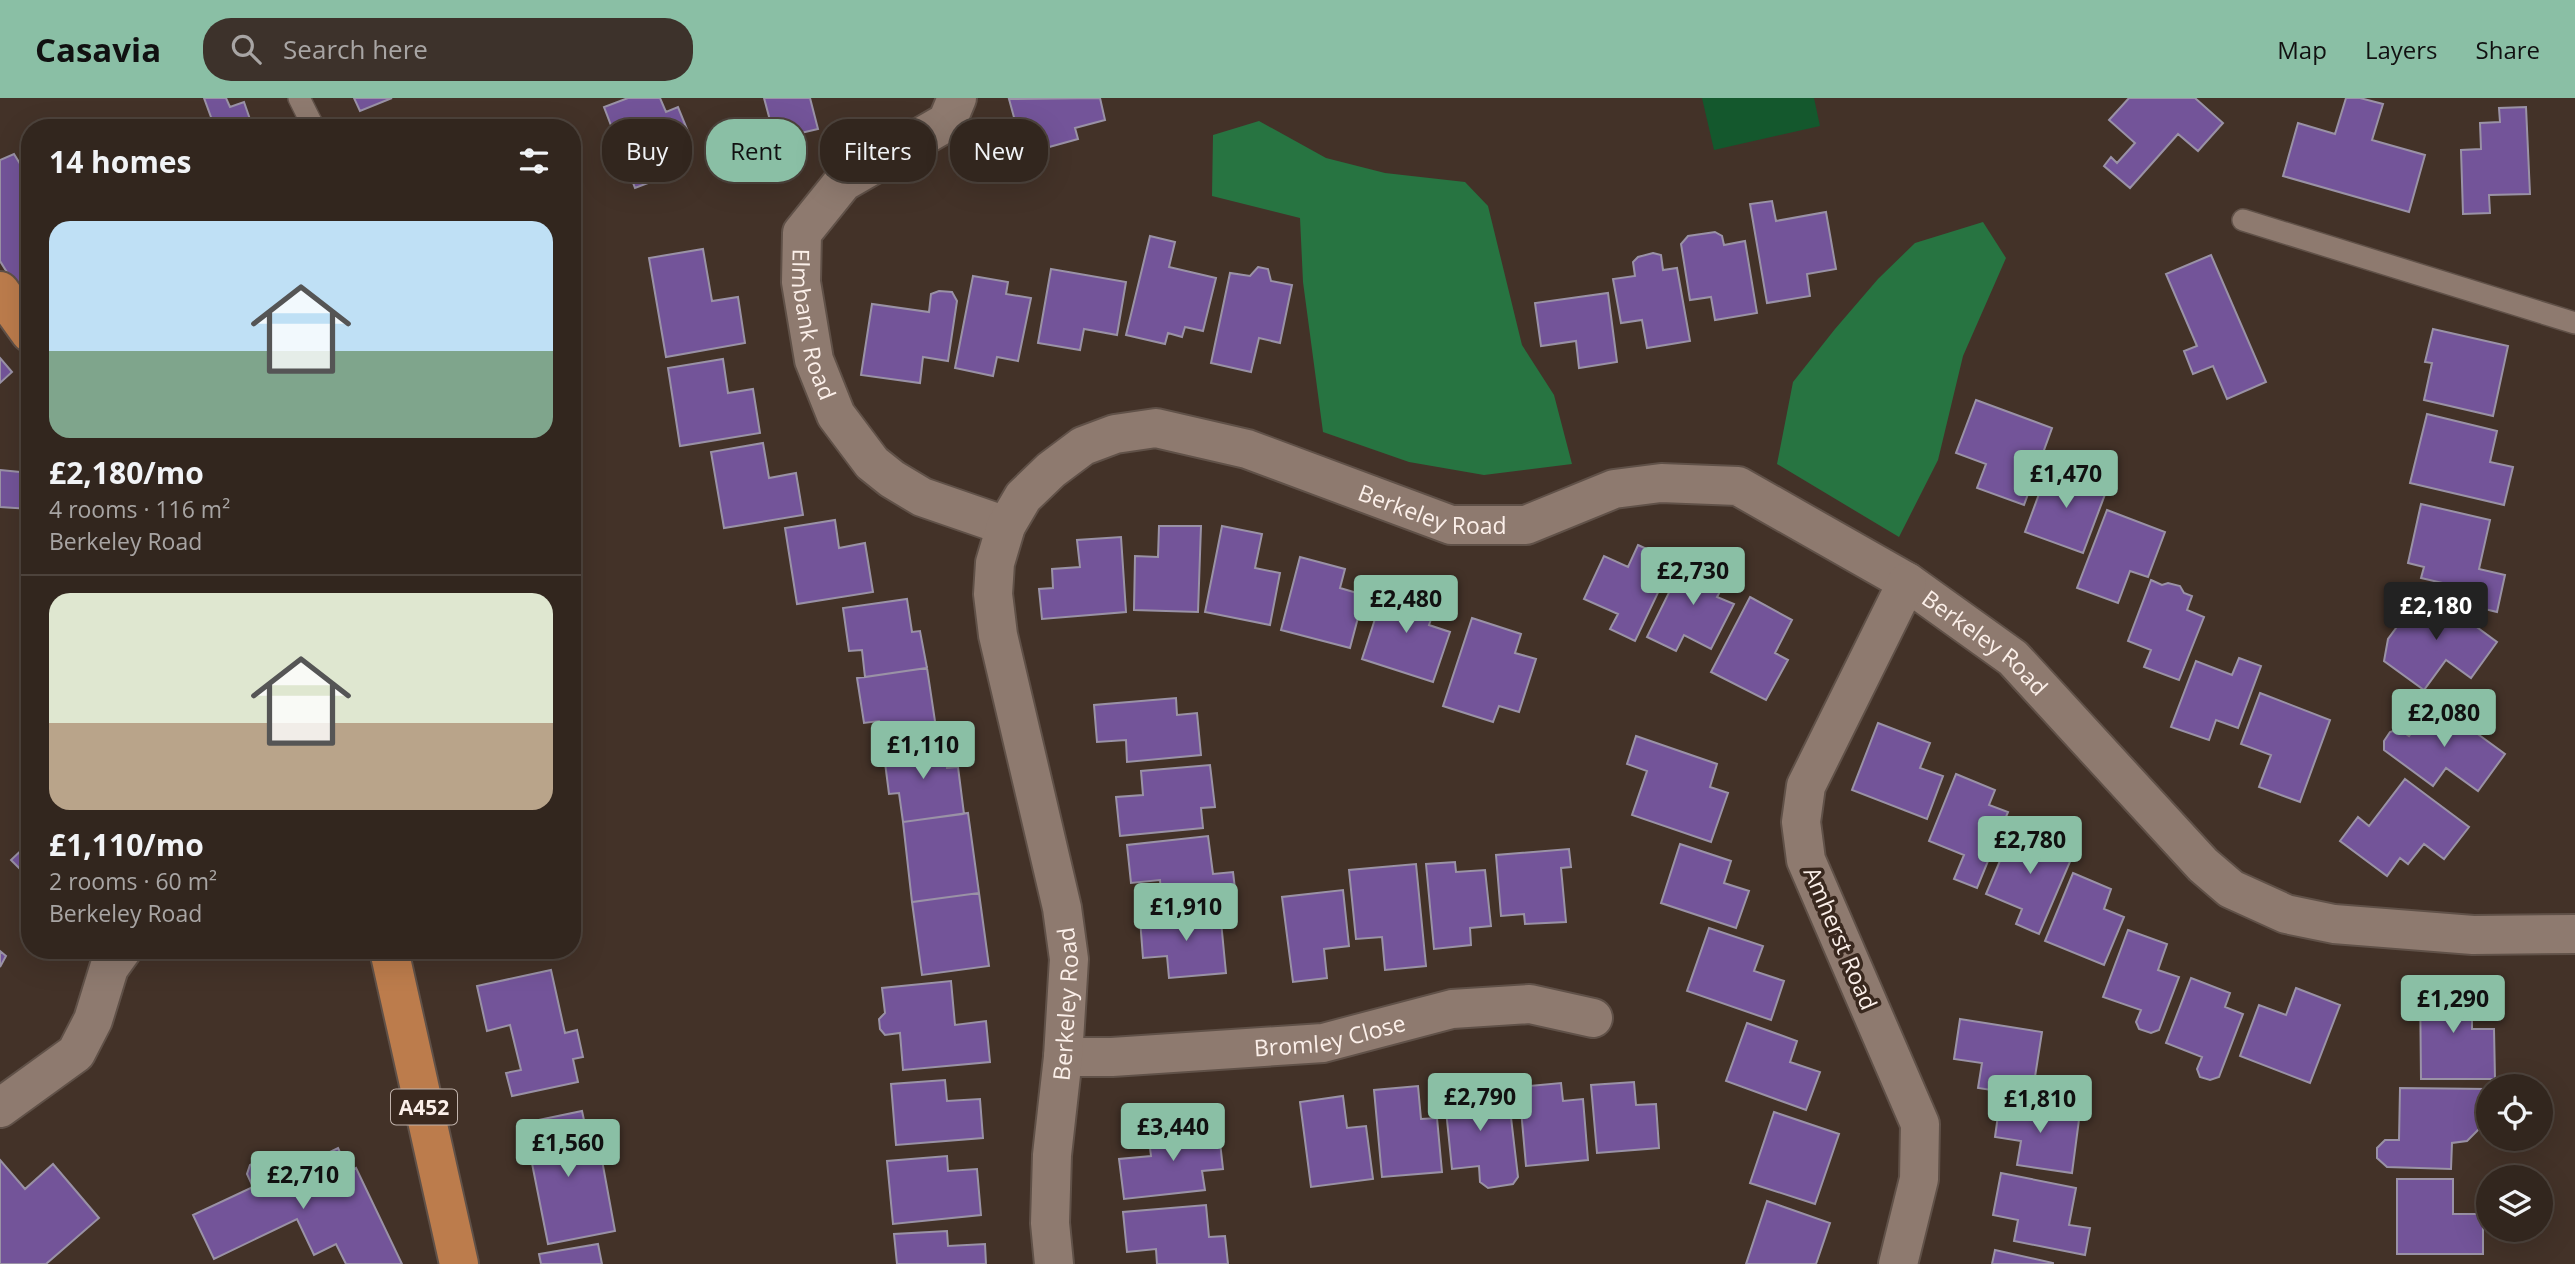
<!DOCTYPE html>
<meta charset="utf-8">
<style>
:root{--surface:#32261e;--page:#3d322b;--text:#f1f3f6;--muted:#a8a5a4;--line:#4d433c;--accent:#8abfa5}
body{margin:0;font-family:"Open Sans",sans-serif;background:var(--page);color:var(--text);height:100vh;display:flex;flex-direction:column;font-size:26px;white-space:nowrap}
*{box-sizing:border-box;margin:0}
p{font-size:23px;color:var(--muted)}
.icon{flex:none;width:38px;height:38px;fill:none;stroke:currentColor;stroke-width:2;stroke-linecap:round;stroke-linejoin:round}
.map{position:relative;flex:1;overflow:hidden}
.details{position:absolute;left:21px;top:21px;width:560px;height:840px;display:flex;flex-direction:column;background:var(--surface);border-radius:28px;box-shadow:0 7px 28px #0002,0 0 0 2px var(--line)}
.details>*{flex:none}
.banner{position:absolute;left:602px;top:21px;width:665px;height:63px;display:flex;gap:14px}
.controls{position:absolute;left:2476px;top:976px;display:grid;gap:14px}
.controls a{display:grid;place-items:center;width:77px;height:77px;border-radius:50%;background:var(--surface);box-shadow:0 7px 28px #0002,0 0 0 2px var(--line);font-size:35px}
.price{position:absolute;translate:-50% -60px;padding:0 16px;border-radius:7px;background:var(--accent);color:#111;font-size:23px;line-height:46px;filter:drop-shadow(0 2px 4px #0008)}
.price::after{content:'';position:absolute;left:50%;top:42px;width:21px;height:16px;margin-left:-10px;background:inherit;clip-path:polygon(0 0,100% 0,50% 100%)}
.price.active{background:#222;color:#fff}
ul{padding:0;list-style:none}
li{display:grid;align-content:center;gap:14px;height:371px;padding:0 28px}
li+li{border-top:2px solid var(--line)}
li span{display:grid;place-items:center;height:217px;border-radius:21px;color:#555}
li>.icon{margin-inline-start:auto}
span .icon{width:126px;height:126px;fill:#fffc;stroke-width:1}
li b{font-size:30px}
h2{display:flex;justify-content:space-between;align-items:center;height:84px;padding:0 28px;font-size:30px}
.pill{padding:0 24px;border-radius:28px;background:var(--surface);box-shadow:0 7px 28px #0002,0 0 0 2px var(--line);font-size:24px;line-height:63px}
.pill.active{background:var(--accent);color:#111}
header{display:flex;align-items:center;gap:42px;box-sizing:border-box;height:98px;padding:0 35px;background:var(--accent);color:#111}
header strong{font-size:33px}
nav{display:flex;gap:38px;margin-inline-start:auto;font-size:24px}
.search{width:490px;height:63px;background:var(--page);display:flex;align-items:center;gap:18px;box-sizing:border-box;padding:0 24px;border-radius:28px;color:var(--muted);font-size:26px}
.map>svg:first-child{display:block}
.green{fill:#14582d}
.forest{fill:#277441}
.building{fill:#735499;stroke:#9a92a6;stroke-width:2}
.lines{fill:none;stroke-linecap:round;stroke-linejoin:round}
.lane-casing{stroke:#605148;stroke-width:24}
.street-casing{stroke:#605148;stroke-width:42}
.primary-casing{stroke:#605148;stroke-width:42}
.lane{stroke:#8e7a6f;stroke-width:21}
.street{stroke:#8e7a6f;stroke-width:38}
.primary{stroke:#bc7c4c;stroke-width:38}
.labels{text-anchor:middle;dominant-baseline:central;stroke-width:7;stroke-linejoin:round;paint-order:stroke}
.shield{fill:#39281e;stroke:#c1b3ac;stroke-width:2}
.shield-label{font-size:21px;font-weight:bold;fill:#fbefe9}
.street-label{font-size:23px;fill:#fbefe9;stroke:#39281e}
</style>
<header>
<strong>Casavia</strong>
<div class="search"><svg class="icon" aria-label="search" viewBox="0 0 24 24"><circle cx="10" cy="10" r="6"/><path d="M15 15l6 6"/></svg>Search here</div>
<nav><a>Map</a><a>Layers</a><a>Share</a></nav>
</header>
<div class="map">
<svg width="2575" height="1166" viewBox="0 0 2575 1166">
<rect width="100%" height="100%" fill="#433228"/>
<path class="green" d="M1702,0H1814L1820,28L1714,52Z"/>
<path class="forest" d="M1259,23L1326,60L1385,75L1465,84L1488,108L1522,247L1554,297L1572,366L1484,377L1409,364L1323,334L1303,184L1300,120L1212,98L1213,37Z
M1983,124L2006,160L1963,258L1938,362L1899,439L1777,366L1793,284L1835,231L1878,181L1915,145Z"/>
<path class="building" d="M204,0H226L230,9L244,4L253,30H215Z
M354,0H392L360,13Z
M628,0H660L666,14L678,9L691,41L670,49L680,73L635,90L604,9Z
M764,0H810L818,31L775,41Z
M1100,0L1105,22L1075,30L1078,41L1024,56L1009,1Z
M2129,0H2195L2223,25L2198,53L2178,36L2130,90L2104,68L2111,59L2117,65L2135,45L2109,22Z
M2346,0H2360L2383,6L2372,42L2425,57L2409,114L2283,78L2298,25L2335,36Z
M2526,9L2530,96L2489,97L2490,115L2463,116L2461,52L2481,51L2480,25L2500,24L2499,10Z
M14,56L30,82V211L0,163V62Z
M1772,103L1776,123L1826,114L1836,171L1807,176L1810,198L1767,205L1750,106Z
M1715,134L1722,138L1724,147L1745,143L1757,215L1715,222L1711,199L1690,202L1681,146L1688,138Z
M1150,138L1175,144L1169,169L1216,180L1203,233L1185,229L1182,239L1168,235L1165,246L1126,237Z
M703,151L712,203L738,199L745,245L666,259L649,160Z
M1653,155L1661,157L1663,172L1677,170L1690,243L1647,250L1642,222L1621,225L1613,181L1635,178L1633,164L1638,159Z
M2211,157L2266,284L2227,301L2213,268L2193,276L2184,253L2197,248L2166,176Z
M1258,169L1268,171L1271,183L1292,187L1280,245L1259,240L1251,274L1211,265L1230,175L1250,178Z
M1051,171L1126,184L1117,237L1084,231L1080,252L1038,245Z
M973,178L1008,184L1006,196L1031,200L1018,263L997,259L993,278L955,270Z
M939,193L952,194L957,203L948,263L923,259L920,285L861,277L872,206L929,214L931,196Z
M1608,195L1617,264L1579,270L1576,243L1541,248L1535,205Z
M2433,231L2508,248L2493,318L2424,302L2432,265L2425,264Z
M0,260L12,274L0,285Z
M723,261L728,295L753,291L760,335L680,348L668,270Z
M1976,302L2052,330L2024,407L1977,390L1986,366L1956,355Z
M2427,316L2497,333L2490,364L2513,369L2504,407L2410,385Z
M763,345L769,380L796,375L803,417L724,430L711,354Z
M2049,369L2107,391L2083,455L2025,434Z
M0,372L30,375V411L0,409Z
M2421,406L2490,422L2479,471L2505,477L2497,514L2460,505L2464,490L2421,480L2424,469L2408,465Z
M2107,412L2165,434L2148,479L2130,473L2118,505L2077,490Z
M835,422L839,450L865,445L873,494L797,506L785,430Z
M1159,428H1201L1198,514L1134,512L1135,458L1158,459Z
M1222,428L1262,436L1255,470L1280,475L1270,527L1205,514Z
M1121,439L1126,514L1042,521L1039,491L1053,490L1052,471L1080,469L1077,442Z
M1638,447L1673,463L1635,543L1610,531L1618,516L1584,501L1604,458L1628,469Z
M1688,456L1729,477L1717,499L1734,506L1711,551L1684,537L1676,553L1647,539Z
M1300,459L1345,471L1340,490L1364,497L1350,550L1281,532Z
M2151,482L2162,487L2168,485L2180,488L2184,495L2192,498L2187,512L2204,519L2179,582L2144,569L2151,552L2128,543Z
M1386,487L1437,504L1429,527L1450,534L1433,584L1362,561Z
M2425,491L2497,544L2471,580L2446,562L2424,592L2384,563L2388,541Z
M1750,499L1792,522L1775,555L1788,562L1766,602L1711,574Z
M907,501L912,534L920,533L927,570L865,579L862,552L849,553L843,510Z
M1472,520L1521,536L1515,555L1536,561L1519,614L1499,608L1493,624L1443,608Z
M2239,560L2261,568L2238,630L2216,622L2209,642L2171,629L2196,563L2232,577Z
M927,570L938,643L883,649L879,623L864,625L857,580Z
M2260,595L2330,622L2300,704L2259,689L2271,657L2241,646Z
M1176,600L1177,617L1197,615L1201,657L1127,664L1126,642L1097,644L1094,607Z
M2434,604L2505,656L2478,693L2446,670L2433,688L2384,652V643L2390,634L2399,631L2409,638Z
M1878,625L1930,645L1920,670L1943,678L1927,721L1852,692Z
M1636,638L1717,666L1710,689L1728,695L1711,744L1632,717L1647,673L1627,666Z
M944,642L947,670L958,669L964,716L903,724L899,695L889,696L883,649Z
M1210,667L1215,709L1201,710L1203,730L1120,738L1116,699L1143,697L1141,673Z
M1956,676L1995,692L1989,707L2008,714L1977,790L1954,781L1964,757L1929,743Z
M2405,681L2469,729L2444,761L2424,746L2408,766L2400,760L2387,778L2340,743L2358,719L2369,728Z
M968,715L979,795L912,804L903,724Z
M2015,727L2075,752L2039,836L2016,826L2022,811L1986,796Z
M1208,738L1213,776L1233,774L1236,799L1162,807L1160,782L1131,785L1127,747Z
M30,744V781L11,762Z
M1680,746L1731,763L1724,785L1749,793L1736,830L1661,805Z
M1569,751L1571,769L1561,770L1566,824L1525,826L1524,816L1501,818L1496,757Z
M1455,764L1456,774L1485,772L1491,828L1470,830L1471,847L1434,851L1426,766Z
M1416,766L1426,868L1385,872L1382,839L1356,841L1349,772Z
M2073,775L2111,791L2104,811L2124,819L2104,867L2045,843Z
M1343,792L1349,848L1324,851L1327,880L1293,884L1282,799Z
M979,795L989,868L922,877L912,804Z
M1220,813L1226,875L1169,880L1167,858L1143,860L1140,821Z
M1709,830L1763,848L1754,873L1784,883L1771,922L1687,893Z
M2128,832L2167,846L2158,872L2179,879L2159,932L2151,935L2139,931L2136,924L2141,912L2103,899Z
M0,853L6,858L0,869Z
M551,872L565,935L577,932L583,959L573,961L578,984L512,998L506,975L521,972L510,927L487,933L477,888Z
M2191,880L2230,895L2225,909L2243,916L2219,979L2210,982L2200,979L2197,971L2202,959L2166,945Z
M951,883L955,927L986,923L990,964L903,972L900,935L885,937L880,931L879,921L885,915L882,890Z
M2420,884H2472V931H2494L2495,981H2421Z
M2296,890L2340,907L2310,985L2240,958L2259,907L2286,917Z
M1960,921L2042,934L2032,998L1978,990L1982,965L1954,961Z
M1747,925L1797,943L1790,964L1820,974L1806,1012L1726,983Z
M1487,979L1490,1013L1510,1011L1518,1079L1513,1086L1488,1090L1480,1084L1479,1068L1452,1071L1443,983Z
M945,982L947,1003L980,1001L983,1040L896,1047L891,986Z
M1634,984L1636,1007L1656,1006L1659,1050L1597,1055L1591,987Z
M1561,985L1563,1003L1583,1001L1588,1062L1526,1068L1519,989Z
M1418,988L1421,1021L1437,1020L1442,1074L1382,1079L1374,992Z
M2400,990L2488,991V1011H2487L2484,1026L2467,1043L2452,1045L2451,1071L2387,1069L2377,1060V1050L2385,1042H2399Z
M1343,998L1347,1030L1366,1028L1373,1081L1311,1089L1300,1004Z
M2000,1003L2080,1014L2072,1075L2017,1067L2021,1043L1995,1039Z
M582,1013L593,1063L602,1062L615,1133L548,1146L524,1025Z
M1774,1014L1839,1036L1815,1106L1750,1085Z
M1218,1026L1223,1071L1202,1073L1205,1092L1124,1101L1119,1061L1151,1058L1148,1034Z
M338,1050L349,1074L356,1070L402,1166H346L336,1146L314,1157L297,1121L214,1161L193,1117L253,1089L247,1076L250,1067L264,1060L277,1066L282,1077Z
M947,1058L948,1073L977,1071L981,1117L893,1126L887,1063Z
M0,1062L25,1091L53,1066L99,1120L46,1166H0Z
M2001,1075L2076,1090L2069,1127L2090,1130L2085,1157L2014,1143L2018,1122L1993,1117Z
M2397,1081H2453V1116H2483V1156H2397Z
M1767,1103L1830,1125L1816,1166H1746Z
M1206,1107L1209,1139L1225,1138L1228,1166H1157L1156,1151L1127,1154L1123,1114Z
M947,1133L948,1148L985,1146L986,1166H897L894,1136Z
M598,1146L602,1166H541L539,1156Z
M1995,1152L2053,1165V1166H1992Z"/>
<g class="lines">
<defs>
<path id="lane" d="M299,0L314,30
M2243,122L2575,225"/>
<g id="street">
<path id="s1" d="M957,0L947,24L843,84L802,135L801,184L814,262L836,317L872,365L892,381L922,399L1006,428"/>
<path id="s2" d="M1063,959H1112L1323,945L1452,911L1530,906L1593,920"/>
<path d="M0,1010L76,955L93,922L109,870L122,852"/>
<path id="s3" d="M1054,1166L1050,1125L1052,1057L1063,959L1069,861L1062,810L998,537L993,496L995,465L1006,428L1023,399L1051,372L1083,348L1115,336L1156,330L1247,351L1451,427H1526L1614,391L1661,385L1738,388L1907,484L2013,560L2203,767L2231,791L2286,816L2334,826L2473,837L2575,836"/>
<path d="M1898,1166L1919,1081L1920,1026L1806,762L1801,724L1806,688L1907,484"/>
</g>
<path id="primary" d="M0,193L30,235
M389,852L459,1166"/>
</defs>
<use href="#lane" class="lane-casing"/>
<use href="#street" class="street-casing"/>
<use href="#primary" class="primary-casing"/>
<use href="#lane" class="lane"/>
<use href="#street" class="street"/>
<use href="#primary" class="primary"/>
</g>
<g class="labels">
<rect class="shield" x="391" y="991.5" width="66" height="35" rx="5"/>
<g class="shield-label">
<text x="424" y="1009">A452</text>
</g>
<g class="street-label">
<text stroke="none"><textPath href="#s1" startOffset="304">Elmbank Road</textPath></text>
<text stroke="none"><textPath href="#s3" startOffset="1227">Berkeley Road</textPath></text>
<text stroke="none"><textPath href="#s3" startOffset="1836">Berkeley Road</textPath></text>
<text transform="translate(1841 840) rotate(67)">Amherst Road</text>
<text stroke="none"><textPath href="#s3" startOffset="261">Berkeley Road</textPath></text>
<text stroke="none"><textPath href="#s2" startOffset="268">Bromley Close</textPath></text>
</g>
</g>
</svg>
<div class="controls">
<a><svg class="icon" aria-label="locate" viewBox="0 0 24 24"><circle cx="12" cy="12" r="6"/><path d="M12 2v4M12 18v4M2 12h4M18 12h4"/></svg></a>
<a><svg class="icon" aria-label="layers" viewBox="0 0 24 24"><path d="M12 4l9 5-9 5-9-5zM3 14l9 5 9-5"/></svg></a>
</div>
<b class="price" style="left:2066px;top:412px">£1,470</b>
<b class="price" style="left:1693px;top:509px">£2,730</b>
<b class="price" style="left:1406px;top:537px">£2,480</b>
<b class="price active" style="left:2436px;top:544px">£2,180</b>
<b class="price" style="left:2444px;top:651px">£2,080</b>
<b class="price" style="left:923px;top:683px">£1,110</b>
<b class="price" style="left:2030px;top:778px">£2,780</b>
<b class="price" style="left:1186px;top:845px">£1,910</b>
<b class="price" style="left:2453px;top:937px">£1,290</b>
<b class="price" style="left:1480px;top:1035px">£2,790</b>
<b class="price" style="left:2040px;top:1037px">£1,810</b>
<b class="price" style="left:1173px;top:1065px">£3,440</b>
<b class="price" style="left:568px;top:1081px">£1,560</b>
<b class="price" style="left:303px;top:1113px">£2,710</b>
<div class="banner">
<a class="pill">Buy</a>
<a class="pill active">Rent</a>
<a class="pill">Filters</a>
<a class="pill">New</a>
</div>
<section class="details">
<h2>14 homes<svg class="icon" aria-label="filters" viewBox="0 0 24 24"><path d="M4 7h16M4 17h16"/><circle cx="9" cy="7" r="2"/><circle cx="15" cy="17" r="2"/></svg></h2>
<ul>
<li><span style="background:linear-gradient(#bfe0f5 60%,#7fa58c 0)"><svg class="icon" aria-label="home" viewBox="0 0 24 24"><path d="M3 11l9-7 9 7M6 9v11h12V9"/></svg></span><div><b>£2,180/mo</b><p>4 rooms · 116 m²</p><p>Berkeley Road</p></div></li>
<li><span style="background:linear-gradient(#dfe7d0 60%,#b9a48a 0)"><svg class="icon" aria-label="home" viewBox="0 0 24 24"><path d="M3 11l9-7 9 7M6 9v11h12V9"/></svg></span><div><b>£1,110/mo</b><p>2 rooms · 60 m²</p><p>Berkeley Road</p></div></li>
</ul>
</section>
</div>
